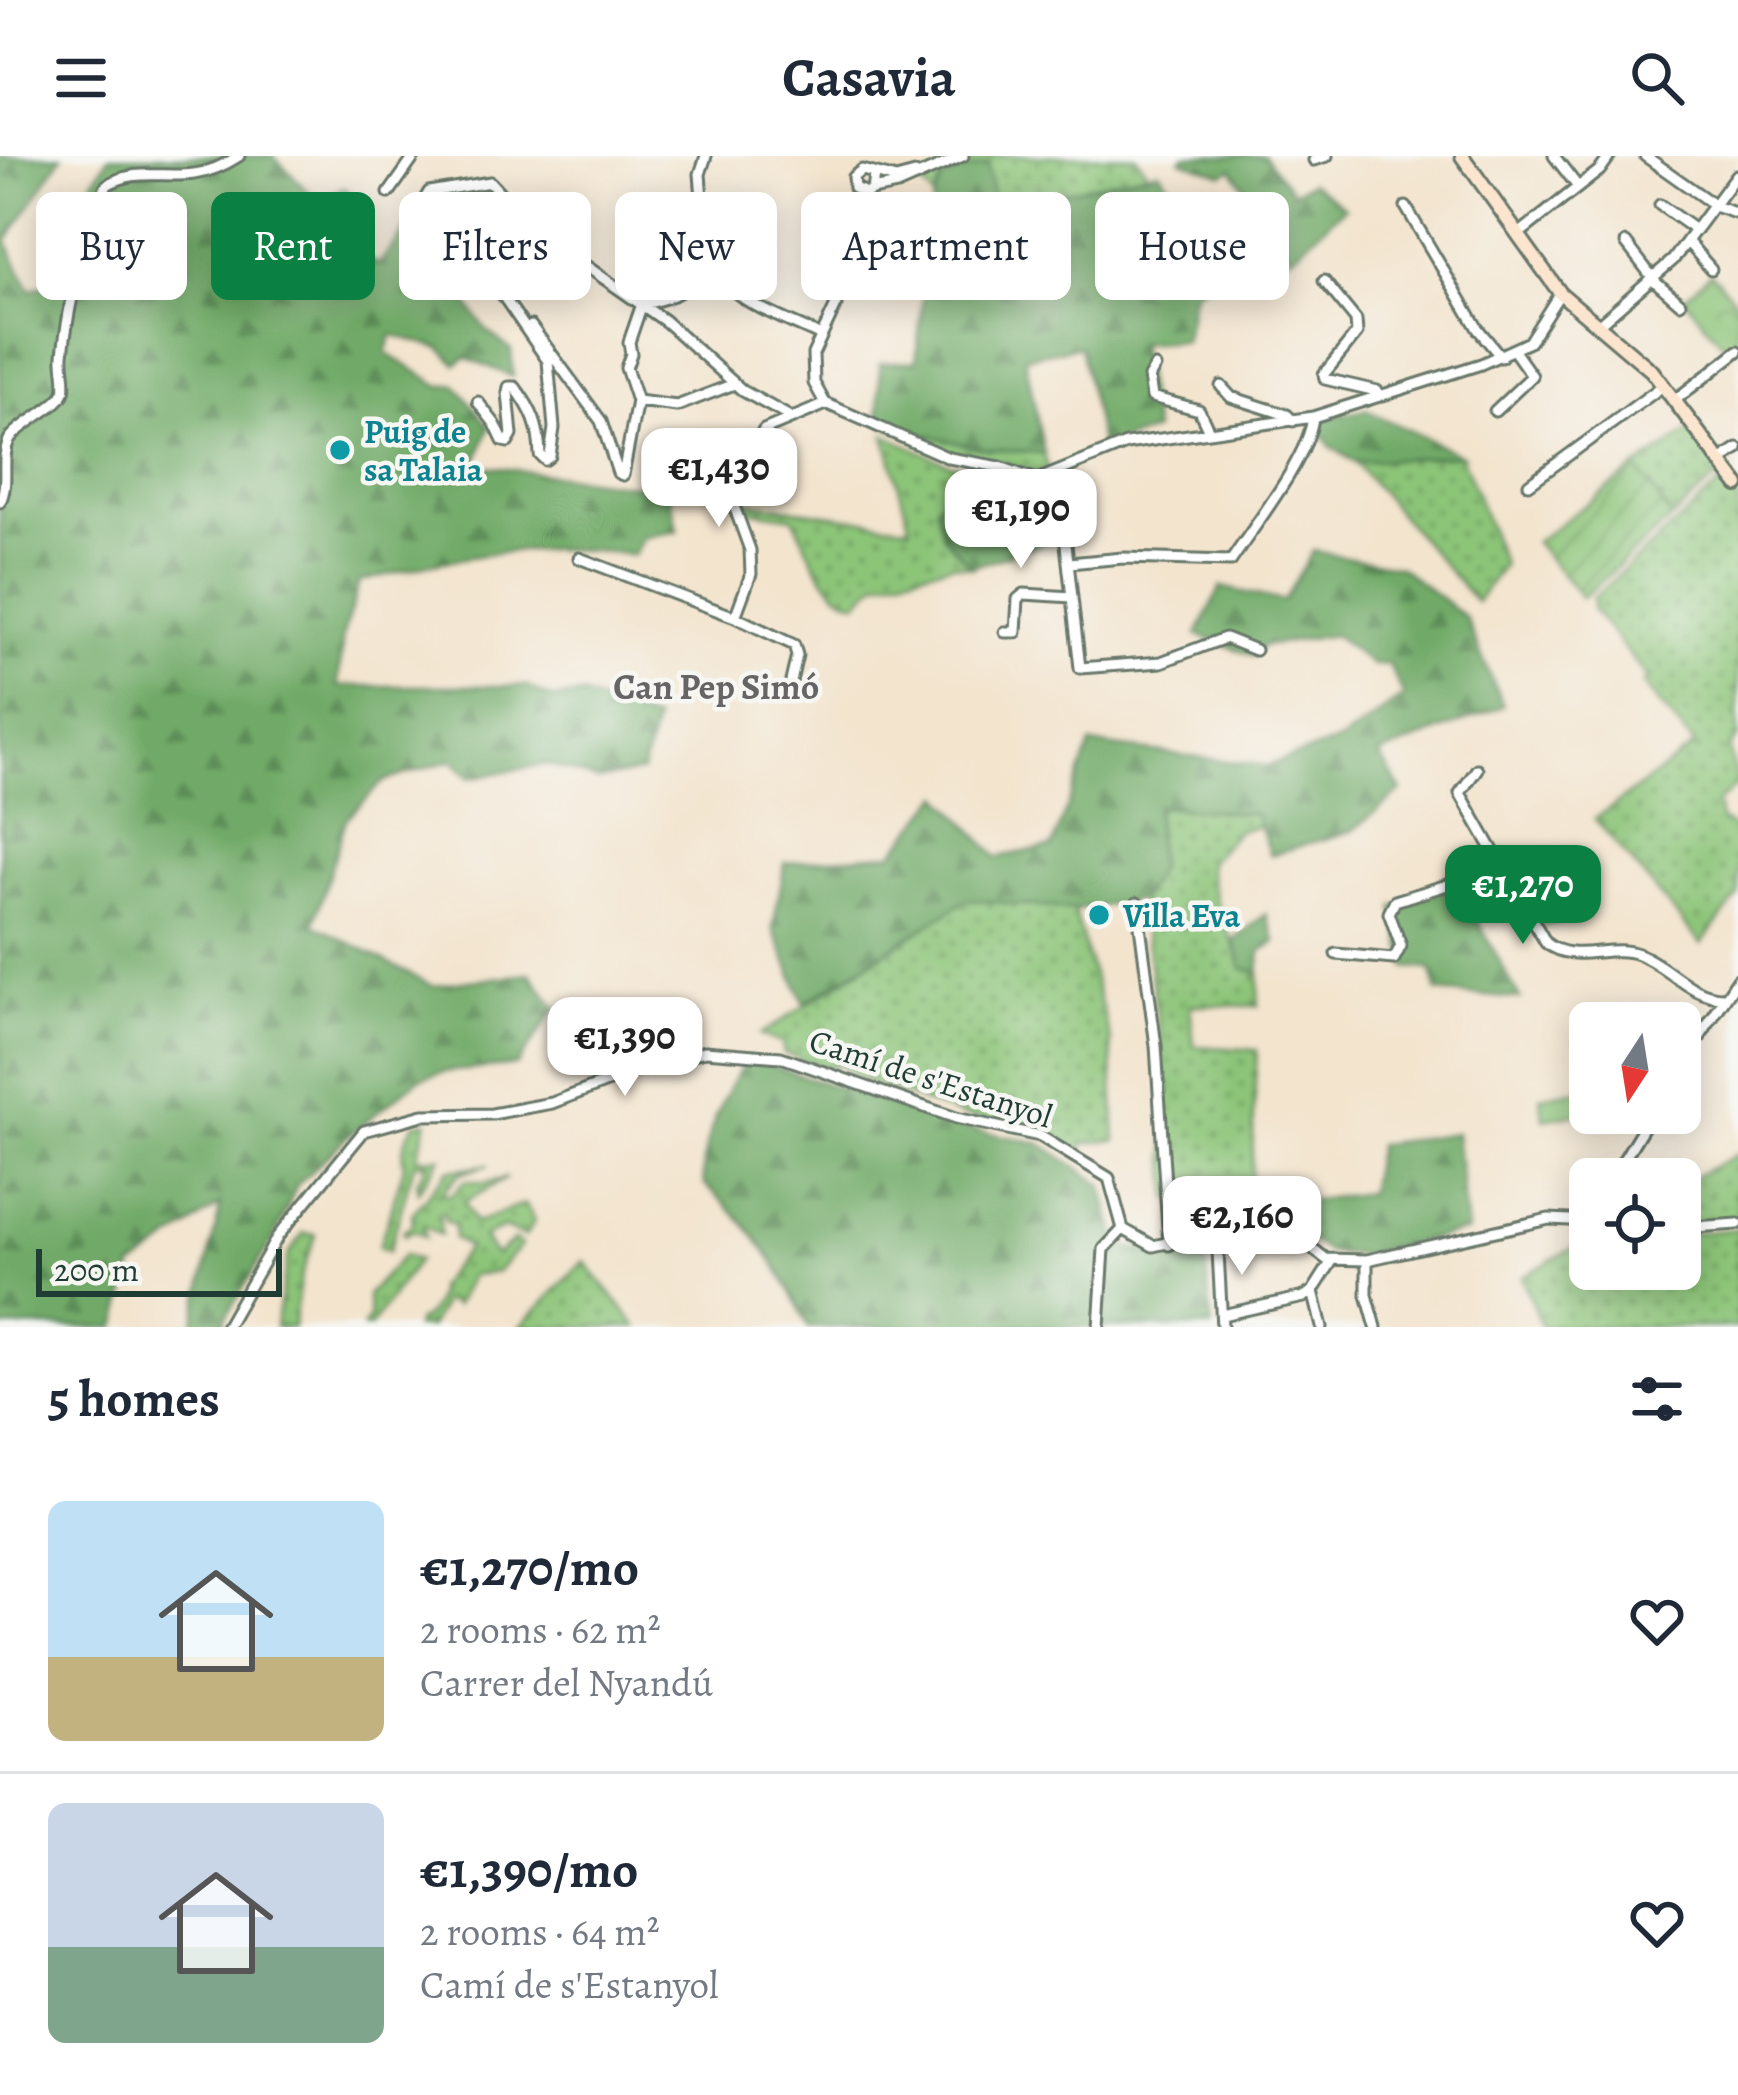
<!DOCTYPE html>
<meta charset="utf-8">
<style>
:root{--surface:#fff;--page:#f6f6f7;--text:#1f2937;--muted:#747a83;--line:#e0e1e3;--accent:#0b8043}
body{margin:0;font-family:Alegreya,serif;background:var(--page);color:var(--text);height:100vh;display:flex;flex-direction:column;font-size:45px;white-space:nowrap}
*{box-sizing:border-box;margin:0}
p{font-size:39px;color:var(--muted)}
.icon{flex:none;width:66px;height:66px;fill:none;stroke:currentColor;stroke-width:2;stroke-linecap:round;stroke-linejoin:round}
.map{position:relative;height:1171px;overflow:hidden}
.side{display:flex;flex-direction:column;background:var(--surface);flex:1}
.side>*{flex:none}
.banner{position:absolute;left:36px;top:36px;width:1668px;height:108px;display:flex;gap:24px}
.needle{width:78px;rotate:192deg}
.buttons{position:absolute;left:1569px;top:846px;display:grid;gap:24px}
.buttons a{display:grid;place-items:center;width:132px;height:132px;border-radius:18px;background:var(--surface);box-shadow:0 6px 30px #0003;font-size:60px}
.scale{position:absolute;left:36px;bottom:30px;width:246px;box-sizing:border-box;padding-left:12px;border:6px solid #1f3d34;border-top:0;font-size:33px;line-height:42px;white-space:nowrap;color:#1f3d34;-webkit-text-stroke:9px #f6f6f2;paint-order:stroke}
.price{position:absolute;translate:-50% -102px;padding:0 27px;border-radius:24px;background:#fff;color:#222;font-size:39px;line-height:78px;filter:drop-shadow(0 3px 6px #0008)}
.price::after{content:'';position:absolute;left:50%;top:72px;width:36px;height:27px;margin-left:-18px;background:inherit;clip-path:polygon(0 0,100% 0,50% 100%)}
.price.current{background:var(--accent);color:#fff}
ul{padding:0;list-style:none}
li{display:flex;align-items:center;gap:36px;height:300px;padding:0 48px}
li+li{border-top:3px solid var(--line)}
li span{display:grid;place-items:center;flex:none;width:336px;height:240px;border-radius:18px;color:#555}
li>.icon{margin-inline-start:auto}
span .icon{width:144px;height:144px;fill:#fffc;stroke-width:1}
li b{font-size:51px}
h2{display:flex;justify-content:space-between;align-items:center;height:144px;padding:0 48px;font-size:51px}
.chip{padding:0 42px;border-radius:18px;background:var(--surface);box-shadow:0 6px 30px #0003;font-size:42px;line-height:108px}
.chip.current{background:var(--accent);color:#fff}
header{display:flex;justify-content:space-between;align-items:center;height:156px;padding:0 48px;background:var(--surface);font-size:54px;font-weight:600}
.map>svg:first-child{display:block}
.grass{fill:url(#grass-dots);stroke:#568056;stroke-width:3}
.forest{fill:url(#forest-firs);stroke:#48744e;stroke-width:3}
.park{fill:url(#park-crowns);stroke:#568056;stroke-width:3}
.garden{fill:url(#garden-furrows);stroke:#568056;stroke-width:3}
.pitch{fill:#8cc478;stroke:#568056;stroke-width:3}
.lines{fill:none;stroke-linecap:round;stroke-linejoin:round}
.street-casing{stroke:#69776a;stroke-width:15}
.secondary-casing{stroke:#69776a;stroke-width:18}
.street{stroke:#fff;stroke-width:9}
.secondary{stroke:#fce5cf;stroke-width:12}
.culture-dot{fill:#0f9aa8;stroke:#f6f6f2;stroke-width:4.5}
.labels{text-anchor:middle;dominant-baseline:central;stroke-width:9;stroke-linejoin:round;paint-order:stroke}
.culture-label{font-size:33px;font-weight:bold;fill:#0d838f;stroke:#f6f6f2;text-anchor:start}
.street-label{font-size:33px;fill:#1f3d34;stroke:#f6f6f2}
.neighbourhood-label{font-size:36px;font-weight:bold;fill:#676466;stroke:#f6f6f2}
</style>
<header><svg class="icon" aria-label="menu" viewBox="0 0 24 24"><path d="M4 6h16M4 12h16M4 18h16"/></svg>Casavia<svg class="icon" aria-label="search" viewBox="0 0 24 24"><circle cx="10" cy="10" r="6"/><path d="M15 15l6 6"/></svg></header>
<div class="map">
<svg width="1738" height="1171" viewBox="0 0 1738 1171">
<defs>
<pattern id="grass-dots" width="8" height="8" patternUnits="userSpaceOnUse" patternTransform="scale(3)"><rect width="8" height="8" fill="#8cc478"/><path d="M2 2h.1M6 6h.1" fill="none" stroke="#72a063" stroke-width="1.8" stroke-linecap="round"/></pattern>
<pattern id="forest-firs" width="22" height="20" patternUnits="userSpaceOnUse" patternTransform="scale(3)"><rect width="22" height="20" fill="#71aa68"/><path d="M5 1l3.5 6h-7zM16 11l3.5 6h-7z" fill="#5c8c56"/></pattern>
<pattern id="park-crowns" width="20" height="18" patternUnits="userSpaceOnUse" patternTransform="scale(3)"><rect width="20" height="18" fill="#8cc478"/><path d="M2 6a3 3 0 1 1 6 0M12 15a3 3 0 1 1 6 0" fill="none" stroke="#72a063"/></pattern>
<pattern id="garden-furrows" width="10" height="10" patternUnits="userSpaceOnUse" patternTransform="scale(3)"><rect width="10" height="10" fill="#8cc478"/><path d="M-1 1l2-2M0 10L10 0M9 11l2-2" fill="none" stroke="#72a063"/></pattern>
</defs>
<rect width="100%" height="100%" fill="#f6f6f2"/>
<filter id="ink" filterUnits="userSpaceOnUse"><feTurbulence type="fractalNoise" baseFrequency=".00833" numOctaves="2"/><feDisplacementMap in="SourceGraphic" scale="24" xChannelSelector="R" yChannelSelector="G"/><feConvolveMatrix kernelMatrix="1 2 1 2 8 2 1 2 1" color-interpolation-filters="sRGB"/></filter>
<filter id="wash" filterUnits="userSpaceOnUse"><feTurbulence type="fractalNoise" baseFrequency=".004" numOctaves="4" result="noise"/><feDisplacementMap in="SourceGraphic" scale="48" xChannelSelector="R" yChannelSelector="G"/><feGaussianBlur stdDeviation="2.7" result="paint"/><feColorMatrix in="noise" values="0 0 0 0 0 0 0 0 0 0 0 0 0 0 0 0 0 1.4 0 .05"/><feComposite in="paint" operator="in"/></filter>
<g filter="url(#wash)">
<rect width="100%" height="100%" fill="#f3e4ce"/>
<path class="grass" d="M984,0H1136L1148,17L994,52L943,22L933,42L918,24Z
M879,266L978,292L1044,297L1048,316L1034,318L1006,307L939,294Z
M1690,275L1721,318L1672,362L1636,312Z
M885,279L950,308L994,313L977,347L967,345L964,331L943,379L971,411L953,408L877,426L858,446C823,441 808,389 793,361L739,353L735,344L910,371Z
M1461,299L1503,409L1476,446L1354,306Z
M1725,324L1738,338V581L1729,592L1738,628L1717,647L1720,664L1738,674V740L1701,788L1595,663L1695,590L1643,528L1648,522L1593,454V442Z
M1156,650L1256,658L1260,670L1239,674L1209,706C1210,744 1231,775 1242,812L1259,817L1258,850L1190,849L1194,890L1257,894L1251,1027L1169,1042L1161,886L1140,744L1158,712Z
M968,743L1074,754L1111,884L1116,984L1083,987V1000L1039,974L964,960L862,924L839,908L826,912L784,897L782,887L760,879Z
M427,965L417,1002L441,1001L418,1035L417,1026L428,1006L414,1008L389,1095L379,1091L404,1011C400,993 406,982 415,967Z
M1738,998V1063L1680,1067V1028Z
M489,1009L460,1017L442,1036L450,1040L466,1024L485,1027L507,1022L464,1046L475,1067L524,1048L534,1065L525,1081L504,1072L483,1081L495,1099L514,1084L521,1089L497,1116L471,1119L455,1150L445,1144L429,1171H415L418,1164C430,1159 439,1144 437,1131L468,1091L454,1083V1068L446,1066L444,1057L439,1058L441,1079L423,1070L425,1081L414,1075L404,1079L403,1075L413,1068L412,1058L448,1014Z
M1738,1073V1171H1541L1522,1121L1590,1082V1113H1680V1078Z
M304,1077L316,1079L301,1120L293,1171H275L288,1099Z
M404,1099L418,1104L370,1171H364L370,1159L367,1139Z
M584,1105L638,1171H520Z"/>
<path class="forest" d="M0,0H62L7,85L30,134L72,120L93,25L109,1L273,0L320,47L343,31L369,56L343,86L378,109L411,67L487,175L511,194L513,221L466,201L456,208L441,192L392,179L386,197L441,230L456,229L490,271L475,309L669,333L678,375L643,381L634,399C532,384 457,401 359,426L343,479L338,530H525L554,543L581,539L655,565L642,616L598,624L547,608L470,622L452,604L384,625L346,663L314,768L433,830L530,817L556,852L517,909L442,916L419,923L349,979L297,1029L276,1078L220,1171H193L221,1048L133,1112L117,1171H0Z
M1184,0H1264L1293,36L1311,26L1345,51L1291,101L1232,13L1223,18L1181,4Z
M987,8L995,52L1159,14L1229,110L1194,136L1184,185L1139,188L1154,275L1101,292L1080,190L1025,201L1044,297L978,292L879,266L880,207L916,205L933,42L943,22Z
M1366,254L1461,299L1354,306L1330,290L1317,268L1329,261Z
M994,313L1032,327C1037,354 1026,378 1009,399L971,411L943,379L936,349L963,330L967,345L977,346Z
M1050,326L1057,382L1025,393L1040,356L1041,328Z
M1313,395L1400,411L1465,461L1503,550L1379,599L1402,635L1352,675L1270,699L1255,658L1156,650L1158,713L1140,744L1074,754L968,743L804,847L773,772L785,707L893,697L941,639L997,701L1052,691L1091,588L1267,610L1343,584L1404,540L1388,508L1372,509L1334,479L1263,490L1254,500L1197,479L1221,431L1283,445Z
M1459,730L1520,843L1437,836L1431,813L1407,811L1394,751Z
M1266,758L1276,786L1261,795L1259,817L1242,812L1234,784Z
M748,902L959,971L1040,987L1102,1028L1118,1087L1154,1097L1204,1089L1212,1171H808C781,1111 754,1071 704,1028C698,989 726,932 748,902Z
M1456,977L1467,1075L1361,1099L1328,1097L1275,1057L1290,1047L1368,1037L1377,988Z"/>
<path class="park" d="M1711,117L1738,147V182L1726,192L1684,142Z"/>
<path class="garden" d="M1636,312L1672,362L1582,442L1535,386Z"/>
<path class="pitch" d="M1579,739L1585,760L1542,770L1537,749Z
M1584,933L1588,955L1544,963L1540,941Z"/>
</g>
<g filter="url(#ink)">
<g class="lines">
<defs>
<path id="street" d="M1554,0L1578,31
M1645,0L1717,51L1738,58
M1314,4L1327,0
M874,19L872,34L866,37L854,32L853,21L862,14L896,23L915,18
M872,34L897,29L963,0
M389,37L415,0
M1660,49L1695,74
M1406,51L1478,173L1501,201
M1520,77L1600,14L1610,0
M1687,85L1711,113
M1626,87L1656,126L1680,147
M707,102C729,146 777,159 819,179
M921,102L875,104L844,132L813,198L814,227L825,247L949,302L1000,311L1037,324L1126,288L1313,261L1481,208L1529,186L1560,137
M1324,125L1356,164L1357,177L1324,218L1325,223L1377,235L1378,239
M1598,169L1673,104L1736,19
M531,170L601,265L618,317L623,319L637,245L626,212L631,198L629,186L642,148C674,142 695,133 707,102L700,18L706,0
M1155,211L1149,221L1152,241L1199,254L1209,275
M1221,230L1231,241L1287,259L1293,265
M1675,244L1738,195
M637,245L677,250L734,228
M478,246L495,268L503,285L508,286L512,279L508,237L509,231H515C533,255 539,270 540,299L545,304L550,300L554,272L548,205L454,69L422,48L429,36L490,26L533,73L665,165L743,235L790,261
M1495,255L1532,220L1515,196
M1720,305L1738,293
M1058,318L1080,512L1161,506L1225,482L1255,494
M1529,328L1664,229
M0,346C10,326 0,304 9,284C20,267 60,250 64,236C67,225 62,211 63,199C67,158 86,63 107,29C135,12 163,22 194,18C210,16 225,9 239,0
M579,402L735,461L751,418L750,394L730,339L732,323L764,274L826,248
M1069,407L1123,402L1231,405C1254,370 1309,301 1313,261
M735,461L794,489L797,499L790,530
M1005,476H1016L1018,443L1024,438L1072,441
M1477,613L1460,637L1546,787C1573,809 1609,787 1638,798C1668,809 1690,841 1723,841
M1137,747L1156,890L1169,1089
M1336,798L1394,803L1401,790L1389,757L1395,745L1503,712
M1680,911L1738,823
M1612,1023L1652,957
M1680,1072L1738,1068
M1217,1076L1222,1171
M1367,1104V1139L1376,1171
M1313,1135L1322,1171
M1222,1159L1304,1141L1313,1135L1332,1105
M226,1171L278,1080L364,975L423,959L492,958L552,947L659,906L705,895L781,901L956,962L1040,980L1109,1022L1123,1073L1153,1090L1254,1068H1273L1286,1072L1326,1103L1367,1104L1549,1063L1590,1065
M1099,1171L1104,1093L1123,1073"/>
<path id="secondary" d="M1462,0L1560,137L1652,215L1738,329"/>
</defs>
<use href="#street" class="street-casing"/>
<use href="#secondary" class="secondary-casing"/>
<use href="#street" class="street"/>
<use href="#secondary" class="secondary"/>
</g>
</g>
<g class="culture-dot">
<circle cx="340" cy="294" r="12"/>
<circle cx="1099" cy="759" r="12"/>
</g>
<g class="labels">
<g class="culture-label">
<text x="364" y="275">Puig de<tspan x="364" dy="38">sa Talaia</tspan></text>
<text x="1123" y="759">Villa Eva</text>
</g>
<g class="street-label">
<text transform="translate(931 922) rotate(18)">Camí de s'Estanyol</text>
</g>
<g class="neighbourhood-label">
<text x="716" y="530">Can Pep Simó</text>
</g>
</g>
</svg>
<div class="buttons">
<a><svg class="needle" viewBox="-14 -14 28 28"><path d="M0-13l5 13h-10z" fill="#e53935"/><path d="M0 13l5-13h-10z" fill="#747a83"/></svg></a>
<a><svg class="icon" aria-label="locate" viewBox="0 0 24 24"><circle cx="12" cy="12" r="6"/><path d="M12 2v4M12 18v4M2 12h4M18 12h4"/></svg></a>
</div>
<div class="scale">200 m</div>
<b class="price" style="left:719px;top:374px">€1,430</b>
<b class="price" style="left:1021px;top:415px">€1,190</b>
<b class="price current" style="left:1523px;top:791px">€1,270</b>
<b class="price" style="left:625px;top:943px">€1,390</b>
<b class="price" style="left:1242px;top:1122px">€2,160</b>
<div class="banner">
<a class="chip">Buy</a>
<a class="chip current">Rent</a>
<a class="chip">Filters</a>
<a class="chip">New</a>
<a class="chip">Apartment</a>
<a class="chip">House</a>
</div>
</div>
<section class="side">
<h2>5 homes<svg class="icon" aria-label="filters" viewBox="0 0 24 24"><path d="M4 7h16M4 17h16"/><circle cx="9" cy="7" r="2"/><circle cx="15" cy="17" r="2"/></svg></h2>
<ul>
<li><span style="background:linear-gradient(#bfe0f5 65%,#c2b280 0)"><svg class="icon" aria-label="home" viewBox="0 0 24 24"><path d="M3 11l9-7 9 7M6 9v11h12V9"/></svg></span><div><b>€1,270/mo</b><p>2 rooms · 62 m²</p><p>Carrer del Nyandú</p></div><svg class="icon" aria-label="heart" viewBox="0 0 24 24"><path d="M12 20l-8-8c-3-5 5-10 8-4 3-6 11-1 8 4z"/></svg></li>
<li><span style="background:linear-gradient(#c9d6e8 60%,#7fa58c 0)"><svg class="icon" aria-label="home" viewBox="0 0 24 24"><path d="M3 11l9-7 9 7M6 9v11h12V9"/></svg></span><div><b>€1,390/mo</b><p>2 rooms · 64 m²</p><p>Camí de s'Estanyol</p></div><svg class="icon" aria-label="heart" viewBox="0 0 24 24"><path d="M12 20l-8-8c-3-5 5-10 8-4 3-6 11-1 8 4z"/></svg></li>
</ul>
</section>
